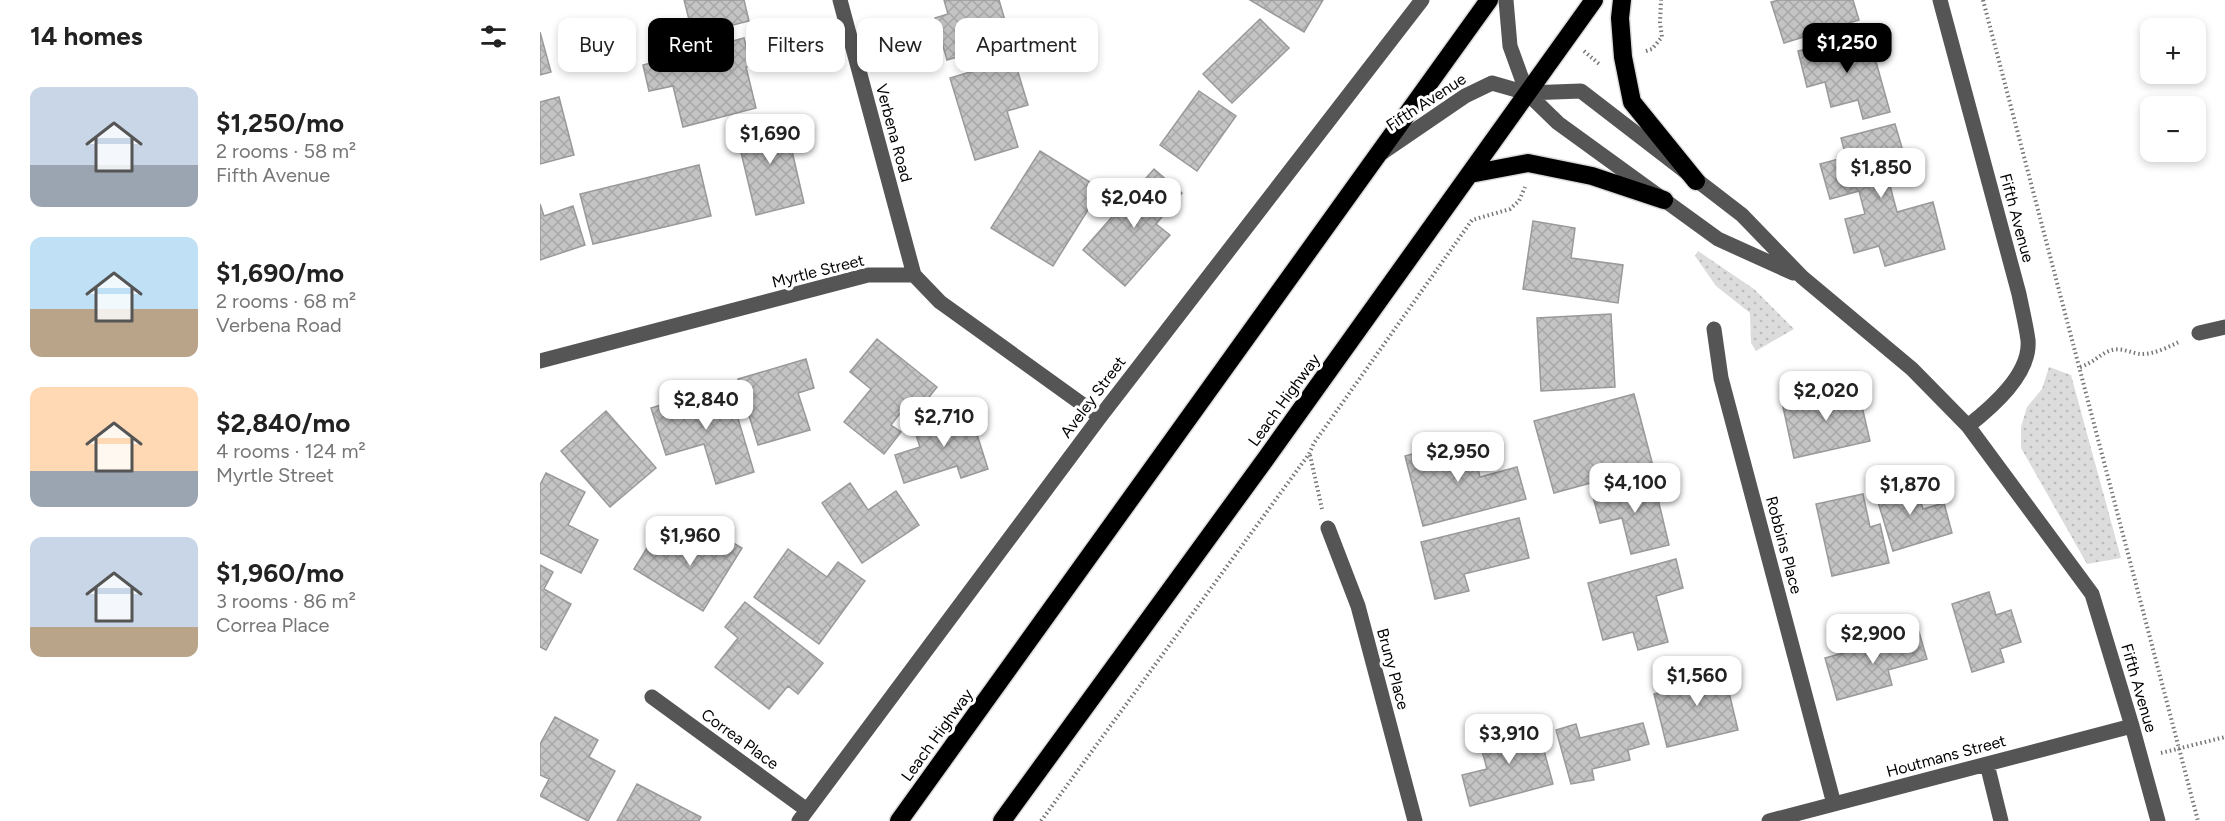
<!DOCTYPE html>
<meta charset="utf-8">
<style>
:root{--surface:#fff;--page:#f2f2f2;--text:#222;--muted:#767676;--accent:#000}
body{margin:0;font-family:Figtree,sans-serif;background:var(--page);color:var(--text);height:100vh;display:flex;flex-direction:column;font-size:22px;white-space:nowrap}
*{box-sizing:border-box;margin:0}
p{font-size:20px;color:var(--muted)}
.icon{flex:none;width:33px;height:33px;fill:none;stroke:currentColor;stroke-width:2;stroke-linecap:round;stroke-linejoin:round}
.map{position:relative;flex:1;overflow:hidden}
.panel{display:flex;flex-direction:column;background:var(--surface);width:540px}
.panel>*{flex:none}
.guide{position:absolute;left:18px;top:18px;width:570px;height:54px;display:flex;gap:12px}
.fabs{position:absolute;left:1600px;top:18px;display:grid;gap:12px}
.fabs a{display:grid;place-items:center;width:66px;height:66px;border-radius:12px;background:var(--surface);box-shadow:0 3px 9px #0003;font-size:30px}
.price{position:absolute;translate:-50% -51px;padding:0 14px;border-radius:12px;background:#fff;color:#222;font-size:20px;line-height:39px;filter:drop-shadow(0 2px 3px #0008)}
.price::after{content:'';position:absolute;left:50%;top:36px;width:18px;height:14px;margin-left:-9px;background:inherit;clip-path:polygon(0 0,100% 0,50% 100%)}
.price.active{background:var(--accent);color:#fff}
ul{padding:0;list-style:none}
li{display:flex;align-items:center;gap:18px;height:150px;padding:0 30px}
li span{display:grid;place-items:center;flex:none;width:168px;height:120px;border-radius:12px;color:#555}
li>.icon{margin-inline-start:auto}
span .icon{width:72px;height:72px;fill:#fffc;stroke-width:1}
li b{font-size:26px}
h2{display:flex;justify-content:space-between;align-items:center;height:72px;padding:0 30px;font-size:26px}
.tag{padding:0 21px;border-radius:12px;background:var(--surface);box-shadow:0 3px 9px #0003;font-size:21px;line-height:54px}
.tag.active{background:var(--accent);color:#fff}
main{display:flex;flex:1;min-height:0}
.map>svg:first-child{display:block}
.grass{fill:url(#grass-dots)}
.building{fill:url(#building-cross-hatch);stroke:#999;stroke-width:1.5}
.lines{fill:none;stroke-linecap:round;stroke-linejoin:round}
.highway-casing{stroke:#dbdbdb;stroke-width:21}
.path{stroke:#777;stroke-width:4;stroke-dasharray:1.5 3;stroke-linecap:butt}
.minor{stroke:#555;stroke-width:15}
.highway{stroke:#000;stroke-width:18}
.labels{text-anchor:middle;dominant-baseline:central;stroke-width:6;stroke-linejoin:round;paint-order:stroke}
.street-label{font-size:16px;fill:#000;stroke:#fff}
</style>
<main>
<section class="panel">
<h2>14 homes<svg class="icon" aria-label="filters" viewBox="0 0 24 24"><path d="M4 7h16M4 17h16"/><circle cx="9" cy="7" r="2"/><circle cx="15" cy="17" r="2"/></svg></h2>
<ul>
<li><span style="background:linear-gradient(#c9d6e8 65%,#9aa5b1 0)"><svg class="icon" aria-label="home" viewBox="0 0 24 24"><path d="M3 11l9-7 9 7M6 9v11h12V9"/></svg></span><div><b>$1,250/mo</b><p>2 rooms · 58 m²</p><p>Fifth Avenue</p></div></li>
<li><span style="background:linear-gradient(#bfe0f5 60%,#b9a48a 0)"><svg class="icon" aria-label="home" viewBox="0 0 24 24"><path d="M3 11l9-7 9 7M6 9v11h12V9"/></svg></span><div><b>$1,690/mo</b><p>2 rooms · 68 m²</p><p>Verbena Road</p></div></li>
<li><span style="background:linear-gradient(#ffd9b3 70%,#9aa5b1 0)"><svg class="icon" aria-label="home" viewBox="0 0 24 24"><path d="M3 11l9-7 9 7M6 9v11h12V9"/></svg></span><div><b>$2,840/mo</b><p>4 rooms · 124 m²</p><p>Myrtle Street</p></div></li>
<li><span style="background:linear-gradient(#c9d6e8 75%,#b9a48a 0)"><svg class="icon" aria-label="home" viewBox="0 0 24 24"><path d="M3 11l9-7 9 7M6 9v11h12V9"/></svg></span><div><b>$1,960/mo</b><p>3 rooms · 86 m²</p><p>Correa Place</p></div></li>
</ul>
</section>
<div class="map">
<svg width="1685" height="821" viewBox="0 0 1685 821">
<defs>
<pattern id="grass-dots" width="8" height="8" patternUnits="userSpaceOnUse" patternTransform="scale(1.5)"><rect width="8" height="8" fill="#dcdcdc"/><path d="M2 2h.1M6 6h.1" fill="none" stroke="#bbb" stroke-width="1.8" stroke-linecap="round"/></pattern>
<pattern id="building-cross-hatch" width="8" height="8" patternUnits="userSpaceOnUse" patternTransform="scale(1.5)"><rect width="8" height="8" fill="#c4c4c4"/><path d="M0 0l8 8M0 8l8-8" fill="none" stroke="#a7a7a7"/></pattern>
</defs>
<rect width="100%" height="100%" fill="#fff"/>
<path class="grass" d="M1158,251L1214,289L1254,329L1216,351L1211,343L1210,313L1176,286L1155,256Z
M1509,367L1531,375L1581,558L1547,564L1481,448V427L1487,407L1502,389Z"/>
<path class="building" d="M144,0H204L209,21L153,35Z
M404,0H459L471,41L407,60L395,18L408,14Z
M710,0H783L764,32Z
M1239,0H1313L1319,20L1244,43L1231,2Z
M720,19L749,48L692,103L663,74Z
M0,32L11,72L0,75Z
M1328,33L1350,112L1323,119L1318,100L1291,107L1285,82L1267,87L1258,51Z
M204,38L211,66L206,67L216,108L143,127L133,86L109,91L103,65Z
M474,59L488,105L467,111L478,147L435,160L410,78Z
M659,91L696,116L657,171L620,145Z
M19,97L34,155L0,164V102Z
M244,116L264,203L216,215L195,127Z
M1355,124L1365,158L1344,163L1357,212L1393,202L1405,249L1345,266L1339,246L1314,253L1305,219L1325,214L1319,191L1290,199L1280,164L1306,157L1301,138Z
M500,151L561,189L513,266L451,228Z
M159,165L171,216L53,244L40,194Z
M614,169L642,193L616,224L630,235L585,286L543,250Z
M0,204L4,216L33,206L45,245L0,260Z
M993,221L1035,228L1031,258L1083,265L1078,303L983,289Z
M1071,314L1075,387L1001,391L997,318Z
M337,339L397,387L378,411L368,403L351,425L361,432L344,454L304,422L331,389L310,372Z
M266,359L274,388L258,393L270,430L218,445L198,379Z
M188,385L214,472L176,484L164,444L126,455L111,408Z
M1317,385L1330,441L1254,458L1242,402Z
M1094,394L1113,466L1014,493L994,421Z
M429,409L448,469L421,478L417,466L364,483L355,455L380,447L373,426Z
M66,411L116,468L70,507L21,451Z
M930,438L940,477L977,467L986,499L883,526L865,456Z
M6,473L45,492L28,525L58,540L41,573L0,553V485Z
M1113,478L1129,545L1091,554L1082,518L1060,523L1052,493Z
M1374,478L1383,509L1404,503L1412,533L1353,551L1334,489Z
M310,483L328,510L356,491L379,525L322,563L282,503Z
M1323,494L1330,527L1340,524L1349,563L1292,576L1276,504Z
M979,518L989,558L924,574L929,591L895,599L881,542Z
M168,528L202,548L163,611L94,569L116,533L151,555Z
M248,549L287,577L298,562L325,581L279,644L214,597Z
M1136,559L1143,588L1116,596L1128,642L1098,650L1093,632L1063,640L1048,583Z
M0,565L13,572L4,589L31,604L6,650L0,647Z
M1449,592L1456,615L1471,610L1481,642L1460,649L1464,662L1432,672L1412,604Z
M205,602L283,663L258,694L248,686L229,709L175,667L198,638L185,627Z
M1379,632L1387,659L1348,670L1352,685L1297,700L1285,658Z
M1181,659L1198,730L1127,747L1114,694L1152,685L1148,668Z
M15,717L58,740L49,757L75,771L48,821L0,796L9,779L0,775V744Z
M996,721L1013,784L930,806L922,775L947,769L939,740L961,734L962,730Z
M1103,723L1109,744L1088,750L1090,760L1052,769L1054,780L1031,784L1016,730L1036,724L1040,738Z
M97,784L161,817L159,821H77Z"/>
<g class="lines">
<defs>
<path id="highway" d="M1082,0L1080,18L1083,57L1092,102L1156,181
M930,174L988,163L1052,176L1124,200
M359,821L949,0
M462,821L727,457L1054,0"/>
</defs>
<use href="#highway" class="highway-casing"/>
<path class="path" d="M1443,0L1658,821
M1044,51L1059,64
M1106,51L1112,49L1122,37L1120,23L1121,0
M1540,367C1553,363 1559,355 1569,351C1581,346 1592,354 1602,354C1615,354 1628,347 1639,342
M770,455L782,509
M1621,753L1685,737
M501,821L769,454L774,443L932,220L970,209L979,201L985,187"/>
<path class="minor" d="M300,0L374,275
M966,0L970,46L987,93L1018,123L1178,239L1253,273
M1400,0L1479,294C1482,309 1486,325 1488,340C1491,374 1452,407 1428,426
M843,152L925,96L952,83L987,93L1041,91L1202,215L1262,277L1372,369L1428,426L1552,594L1592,726L1618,821
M1174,329L1181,378L1294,804
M1659,333L1685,327
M0,361L328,275H374L400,302L560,417
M788,528L818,606L875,821
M112,697L267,810
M1447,764L1461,821
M259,821L560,417L882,0
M1229,821L1592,726"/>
<use href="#highway" class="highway"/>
</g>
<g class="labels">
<g class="street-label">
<text transform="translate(886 102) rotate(-33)">Fifth Avenue</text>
<text transform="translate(354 133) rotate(75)">Verbena Road</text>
<text transform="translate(1477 218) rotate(75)">Fifth Avenue</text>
<text transform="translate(278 271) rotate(-14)">Myrtle Street</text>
<text transform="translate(553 397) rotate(-53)">Aveley Street</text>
<text transform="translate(744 400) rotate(-54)">Leach Highway</text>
<text transform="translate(1244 545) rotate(75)">Robbins Place</text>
<text transform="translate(853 669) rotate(75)">Bruny Place</text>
<text transform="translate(1599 688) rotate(74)">Fifth Avenue</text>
<text transform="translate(397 735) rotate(-54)">Leach Highway</text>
<text transform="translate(200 739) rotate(36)">Correa Place</text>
<text transform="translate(1406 756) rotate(-15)">Houtmans Street</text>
</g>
</g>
</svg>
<div class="fabs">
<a>+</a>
<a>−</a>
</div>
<b class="price active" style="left:1307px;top:74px">$1,250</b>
<b class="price" style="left:230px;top:165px">$1,690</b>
<b class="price" style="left:1341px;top:199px">$1,850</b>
<b class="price" style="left:594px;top:229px">$2,040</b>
<b class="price" style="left:1286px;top:422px">$2,020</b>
<b class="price" style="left:166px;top:431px">$2,840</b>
<b class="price" style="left:404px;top:448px">$2,710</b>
<b class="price" style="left:918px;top:483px">$2,950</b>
<b class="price" style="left:1095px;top:514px">$4,100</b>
<b class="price" style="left:1370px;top:516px">$1,870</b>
<b class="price" style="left:150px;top:567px">$1,960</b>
<b class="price" style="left:1333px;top:665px">$2,900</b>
<b class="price" style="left:1157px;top:707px">$1,560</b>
<b class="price" style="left:969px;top:765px">$3,910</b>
<div class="guide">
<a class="tag">Buy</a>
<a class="tag active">Rent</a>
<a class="tag">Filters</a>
<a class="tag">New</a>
<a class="tag">Apartment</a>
</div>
</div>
</main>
